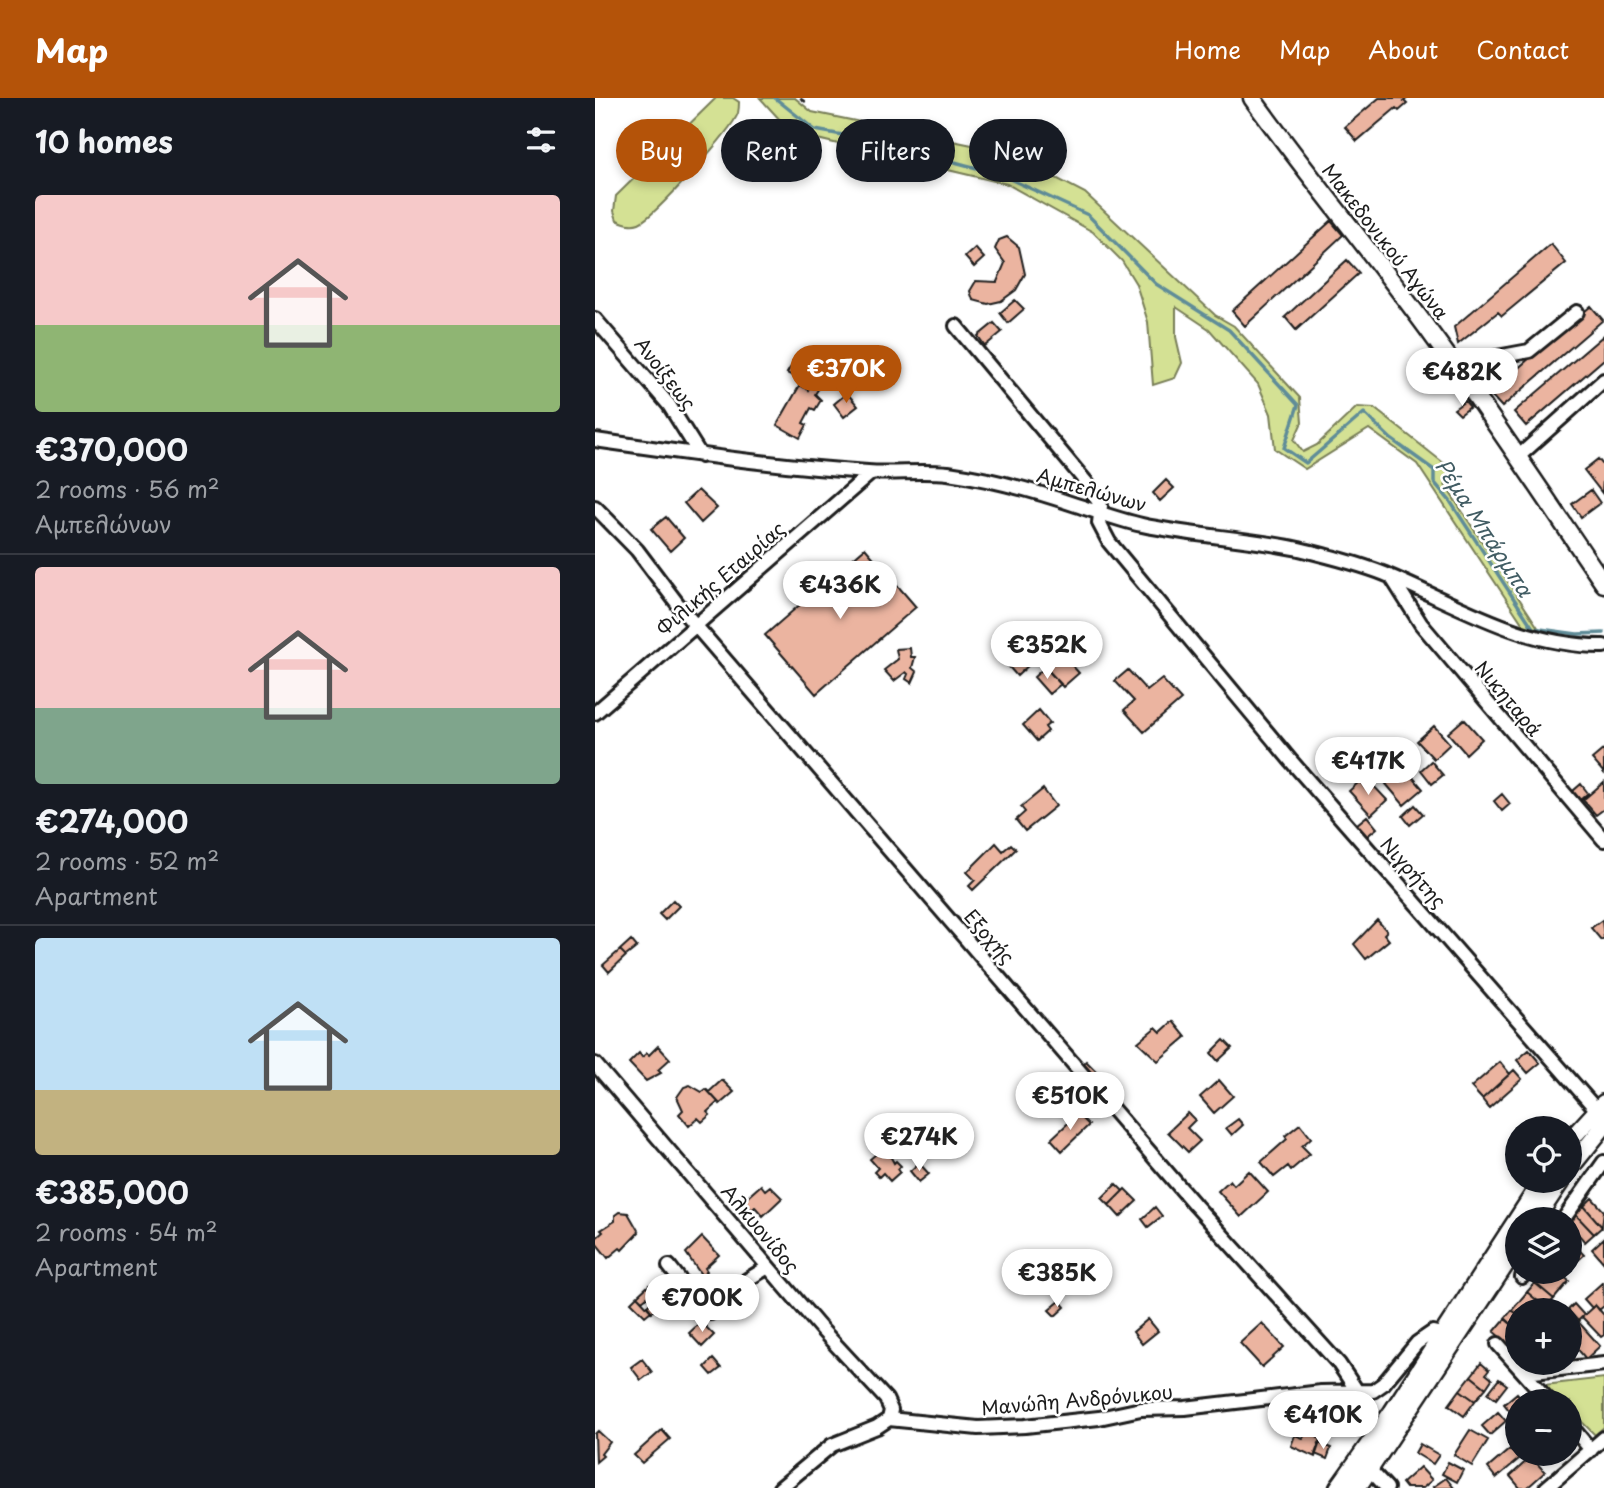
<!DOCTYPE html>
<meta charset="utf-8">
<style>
:root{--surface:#171b24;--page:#20242c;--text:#f1f3f6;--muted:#9ea1a6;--line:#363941;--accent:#b45309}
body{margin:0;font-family:"Playpen Sans",sans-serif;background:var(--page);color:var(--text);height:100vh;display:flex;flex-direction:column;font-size:26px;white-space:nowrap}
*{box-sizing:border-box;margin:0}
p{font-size:23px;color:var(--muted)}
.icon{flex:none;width:38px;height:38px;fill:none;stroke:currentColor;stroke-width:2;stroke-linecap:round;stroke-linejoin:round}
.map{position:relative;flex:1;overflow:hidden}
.drawer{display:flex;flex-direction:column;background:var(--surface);width:595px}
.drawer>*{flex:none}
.top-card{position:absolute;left:21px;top:21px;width:665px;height:63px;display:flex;gap:14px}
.controls{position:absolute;left:910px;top:1018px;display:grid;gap:14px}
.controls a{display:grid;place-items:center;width:77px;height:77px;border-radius:50%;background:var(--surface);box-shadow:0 4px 10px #0003;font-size:35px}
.price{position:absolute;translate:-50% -60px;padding:0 16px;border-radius:24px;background:#fff;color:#222;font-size:23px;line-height:46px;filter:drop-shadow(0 2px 4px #0008)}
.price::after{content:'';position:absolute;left:50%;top:42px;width:21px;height:16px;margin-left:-10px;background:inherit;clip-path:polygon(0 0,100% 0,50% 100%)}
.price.active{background:var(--accent);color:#fff}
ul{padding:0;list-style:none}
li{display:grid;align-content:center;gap:14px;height:371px;padding:0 35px}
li+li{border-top:2px solid var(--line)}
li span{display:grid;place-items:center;height:217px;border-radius:7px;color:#555}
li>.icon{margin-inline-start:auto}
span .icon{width:126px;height:126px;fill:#fffc;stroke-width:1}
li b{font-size:30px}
h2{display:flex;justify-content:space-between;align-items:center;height:84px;padding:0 35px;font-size:30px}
.chip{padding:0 24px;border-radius:32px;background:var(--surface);box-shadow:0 4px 10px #0003;font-size:24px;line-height:63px}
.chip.active{background:var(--accent);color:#fff}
header{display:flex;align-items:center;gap:42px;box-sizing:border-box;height:98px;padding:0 35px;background:var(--accent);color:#fff}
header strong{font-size:33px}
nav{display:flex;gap:38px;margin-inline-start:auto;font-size:24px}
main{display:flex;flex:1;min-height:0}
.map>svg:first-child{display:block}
.green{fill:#d4e194;stroke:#787e58;stroke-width:2}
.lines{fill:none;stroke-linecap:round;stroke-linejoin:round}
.stream{stroke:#5e8c98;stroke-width:3.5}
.building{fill:#ebb4a0;stroke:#1c1c1c;stroke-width:2}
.minor-casing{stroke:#1c1c1c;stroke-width:18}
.major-casing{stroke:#1c1c1c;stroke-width:21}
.path{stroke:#1c1c1c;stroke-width:2;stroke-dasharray:7 5;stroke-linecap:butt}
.minor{stroke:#fff;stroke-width:12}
.major{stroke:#fff;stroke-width:16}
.labels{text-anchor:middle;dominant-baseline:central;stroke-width:5;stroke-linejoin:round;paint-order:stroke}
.street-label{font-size:19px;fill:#1c1c1c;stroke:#fff}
.water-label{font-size:21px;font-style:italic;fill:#425d64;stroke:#fff}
</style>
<header>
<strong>Map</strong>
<nav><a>Home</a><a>Map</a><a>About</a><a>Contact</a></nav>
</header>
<main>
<section class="drawer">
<h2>10 homes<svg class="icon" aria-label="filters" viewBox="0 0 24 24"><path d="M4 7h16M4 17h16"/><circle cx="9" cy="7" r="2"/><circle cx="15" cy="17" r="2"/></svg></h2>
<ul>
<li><span style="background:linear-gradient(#f6c9c9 60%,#8fb573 0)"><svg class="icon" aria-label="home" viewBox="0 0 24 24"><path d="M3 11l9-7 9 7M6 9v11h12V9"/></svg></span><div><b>€370,000</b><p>2 rooms · 56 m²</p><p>Αμπελώνων</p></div></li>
<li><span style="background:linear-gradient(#f6c9c9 65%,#7fa58c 0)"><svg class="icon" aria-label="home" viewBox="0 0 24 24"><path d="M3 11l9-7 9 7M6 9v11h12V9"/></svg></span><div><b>€274,000</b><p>2 rooms · 52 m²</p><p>Apartment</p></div></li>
<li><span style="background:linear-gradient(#bfe0f5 70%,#c2b280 0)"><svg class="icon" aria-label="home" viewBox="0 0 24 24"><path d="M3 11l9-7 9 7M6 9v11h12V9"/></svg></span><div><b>€385,000</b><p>2 rooms · 54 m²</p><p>Apartment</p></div></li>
</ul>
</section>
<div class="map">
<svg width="1009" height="1390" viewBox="0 0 1009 1390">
<rect width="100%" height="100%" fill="#fff"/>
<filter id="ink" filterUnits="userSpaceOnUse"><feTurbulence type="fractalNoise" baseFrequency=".0143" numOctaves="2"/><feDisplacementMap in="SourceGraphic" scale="14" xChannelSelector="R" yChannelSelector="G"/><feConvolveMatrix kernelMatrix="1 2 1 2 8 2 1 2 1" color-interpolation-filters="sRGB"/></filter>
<g filter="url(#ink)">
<path class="green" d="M121,0H138L144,4C144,8 144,11 143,15C138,31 59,119 44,125C36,128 29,125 22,122L19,113L21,98Z
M165,0H200L217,14L411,54L490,95L620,217L639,228L705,300L707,324L699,342L708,354L722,347L762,309L779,310L855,370L850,387L944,531H931L822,366L774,331L710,371L680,351L676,316L663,286L614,231L581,209V239L587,265L580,280L558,287L553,224L541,186L527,163L498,134L412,86L197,35Z
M1009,1280V1329L1000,1337L975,1312V1304H966L949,1287Z"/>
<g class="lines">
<path class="stream" d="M180,0L220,32L286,44L404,76L493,117L561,186L634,232L703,307L689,350L711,365L769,315L796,341L839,372V384L855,403L938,530L982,536L1009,535"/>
</g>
<path class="building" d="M784,0H813L809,3L812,6L804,13L801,10L762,43L750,29Z
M736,123L748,137L650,228L637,213Z
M412,139L424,149L430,176L421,192L406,203L393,206L378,202L375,193L381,183L402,184L410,165L400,151L404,142Z
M956,146L971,165L907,218L903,214L863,246L859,229Z
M380,150L389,160L379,169L370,159Z
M752,162L764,175L701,232L690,219Z
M420,202L429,211L413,225L405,215Z
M996,208L1008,222L907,309L894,295Z
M399,225L407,234L390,248L383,238Z
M1009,237V261L931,328L919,314Z
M204,261L212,265L203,281L192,275L195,270L198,271Z
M901,270L910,281L894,295L885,284Z
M216,286L224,290L220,296L226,302L220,312L216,310L208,325L212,327L205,340L182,327L205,287L213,292Z
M252,295L263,308L249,319L239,306Z
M870,303L875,309L865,317L859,311Z
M1003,361L1009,368L1007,395L989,372Z
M571,382L579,390L565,403L558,395Z
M103,392L122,410L106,425L89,405Z
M996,392L1005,405L986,419L977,406Z
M71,419L89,440L75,453L56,431Z
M270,450L321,509L221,596L170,537Z
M315,550L316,559H320L317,570L322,574L317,585L311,581L313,576L311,574L299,583L289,572L303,561L301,551Z
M421,550L435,566L422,578L408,562Z
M466,555L484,575L468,589L450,569Z
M450,569L466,586L454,596L439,579Z
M533,572L552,593L567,581L586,602L549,634L529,612L539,603L520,583Z
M444,612L455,625L450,629L453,633L442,643L428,627Z
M869,621L887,641L871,656L853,635Z
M839,628L855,646L839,661L822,643Z
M1009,651V675L997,661Z
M836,663L848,677L837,686L826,672Z
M805,674L810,680L815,676L828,691L809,707L791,686Z
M765,683L770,690L776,685L792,702L776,717L754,693Z
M1009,684V711L1001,717L988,702Z
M986,686L993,695L985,702L978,693Z
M448,691L461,708L430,733L421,722L430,714L426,709Z
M907,696L915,706L907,713L899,703Z
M820,707L828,716L815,727L808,718Z
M772,718L782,730L771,739L761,727Z
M401,745L408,753L416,746L421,751L378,792L374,788L380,782L372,774Z
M78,802L84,808L70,822L64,816Z
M782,822L792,833L789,836L794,842L771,861L759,846Z
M1007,822L1009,840L1006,842L996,830Z
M36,842L42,849L31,858L25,852Z
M25,852L31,858L14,874L8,867Z
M578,923L591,939L563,963L543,944L561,929L566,934Z
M629,942L637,950L623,963L616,955Z
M63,948L75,961L63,972L66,975L51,983L34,965L44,955L47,959L52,955L54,957Z
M934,952L945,965L933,975L922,962Z
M491,963L504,976L500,981L487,967Z
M905,964L915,976L887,1001L876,989Z
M919,972L927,981L894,1010L887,1001Z
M127,982L139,994L125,1006L114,994Z
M624,982L638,998L619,1015L605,999Z
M95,987L107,994L111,991L123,1004L112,1014L115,1017L107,1024L103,1020L94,1028L84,1016L88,1012L82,999L89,989Z
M593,1015L600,1022L592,1030L605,1043L593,1054L573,1034Z
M483,1016L494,1027L467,1053L456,1041Z
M643,1021L648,1027L637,1037L631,1030Z
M705,1026L716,1040L707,1048L715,1056L696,1072L693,1068L679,1079L666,1064L692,1041L690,1038Z
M292,1029L301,1040L293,1047L284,1036Z
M286,1052L288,1055L292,1052L299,1065L301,1063L306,1068L303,1071L305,1074L295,1083L288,1075L284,1079L279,1074L283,1070L275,1061Z
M324,1065L334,1076L324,1084L315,1073Z
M654,1073L673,1094L646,1119L623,1093L635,1082L639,1087Z
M521,1086L528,1093L514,1107L507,1100Z
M166,1087L170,1092L175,1088L187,1100L168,1118L160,1109L157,1112L148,1103Z
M530,1091L542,1103L525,1119L514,1107Z
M997,1100L1009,1113L1007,1129L989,1108Z
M989,1108L1007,1129L999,1136L980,1116Z
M560,1109L567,1118L553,1129L547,1121Z
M24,1114L33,1115L44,1134L27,1152L25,1150L13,1160L0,1144V1141L8,1134L6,1132L20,1123V1117Z
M980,1116L999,1136L990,1144L975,1127L974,1122Z
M107,1139L124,1157L110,1170L112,1173L107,1178L91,1155Z
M1009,1140V1165L997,1151Z
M975,1142L989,1157L979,1166L975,1161Z
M465,1163L478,1178L466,1188L453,1174Z
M949,1174H964L974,1183L959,1201L940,1185Z
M1008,1184L1009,1208L1004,1212L1000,1207L997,1210L989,1201Z
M940,1185L959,1201L951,1210L932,1194Z
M54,1187L69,1203L57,1214L52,1208L57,1204L52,1199L47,1203L42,1198Z
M932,1194L951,1210L948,1213H922V1216L917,1212Z
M42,1198L56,1213L50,1218L36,1204Z
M465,1203L470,1209L460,1218L454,1212Z
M979,1206L989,1217L983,1223L973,1212Z
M1000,1207L1009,1217V1237L1006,1239L987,1219Z
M917,1212L922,1216V1231L910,1220Z
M979,1219L1005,1248L991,1261L975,1242V1223Z
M553,1221L563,1233L547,1246L538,1234Z
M910,1221L922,1231V1243L917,1249L899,1234Z
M106,1224L119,1237L107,1249L94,1235Z
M667,1225L689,1249L667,1269L645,1245Z
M47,1261L57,1274L46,1282L36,1269Z
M118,1261L126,1270L117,1277L110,1269Z
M886,1265L894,1272L891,1276L897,1281L891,1290L876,1278Z
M876,1278L891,1290L880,1303L865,1292Z
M904,1281L912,1287L901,1301L893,1295Z
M865,1292L880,1303L869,1318L854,1307Z
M922,1295L930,1304H922V1314L918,1317L909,1306Z
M687,1303L703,1310L694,1332L678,1325Z
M903,1314L911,1323L895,1337L887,1328Z
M715,1328L727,1332L723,1340L726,1341L720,1359L696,1348L700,1337L708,1340Z
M67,1332L75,1341L47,1365L39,1357Z
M875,1332L893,1342L877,1368L859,1357Z
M3,1333L15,1344L6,1356L8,1358L1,1364L0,1336Z
M724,1345L736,1350L732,1361L720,1356Z
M825,1346L844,1357L838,1366L820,1355Z
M915,1351L924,1361L901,1380L893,1370Z
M936,1359L950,1374L932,1390H925L915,1378Z
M853,1364L868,1372L862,1384L847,1376Z
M825,1369L837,1382L828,1390H811L807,1385Z
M851,1380L859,1390H839L838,1389Z"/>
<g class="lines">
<defs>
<path id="minor" d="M0,221L74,307L106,358
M361,228L491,384L506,408L504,425L514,444L696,663L1007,1018
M871,284L889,266L902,259L934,253L982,214
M0,342C91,355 181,368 273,374C299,376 326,372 353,375C396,381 440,393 481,407C503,414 524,422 547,427C598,438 652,440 704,451C733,458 762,465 790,476C862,506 928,549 1009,548
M923,359L1009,282
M0,409L42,452L88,513L601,1108L744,1266L762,1293
M797,480L826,526L1009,742
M0,615L276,375
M0,966L228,1233L291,1301L296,1312L294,1321
M968,1122L1009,1064
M74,1168L110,1214L115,1215L152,1182L173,1169
M927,1179L930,1174
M903,1246L955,1304
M930,1275L1009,1266
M975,1327L996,1352
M775,1372L792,1390
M185,1390L237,1347L282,1329L294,1321L383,1330L430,1328L504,1320L546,1311L590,1310L726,1294L778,1293L788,1286L822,1245L838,1234L847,1236
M951,1390L1009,1340"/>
<path id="major" d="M657,0C716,82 781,159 840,241C899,321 953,404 1009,486
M975,1042L1009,1005
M975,1070L1009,1028
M940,1122L966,1083
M743,1390L797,1314L947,1083
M762,1390L922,1149"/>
</defs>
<use href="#minor" class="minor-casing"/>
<use href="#major" class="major-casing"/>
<path class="path" d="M205,0L212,5"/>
<use href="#minor" class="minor"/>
<use href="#major" class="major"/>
</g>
</g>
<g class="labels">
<g class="street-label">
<text transform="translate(791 143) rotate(52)">Μακεδονικού Αγώνα</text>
<text transform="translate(71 275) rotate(52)">Ανοίξεως</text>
<text transform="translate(497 391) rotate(16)">Αμπελώνων</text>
<text transform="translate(125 480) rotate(-41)">Φιλικής Εταιρίας</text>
<text transform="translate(914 600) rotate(50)">Νικηταρά</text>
<text transform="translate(819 774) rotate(48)">Νιγρήτης</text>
<text transform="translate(395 838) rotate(49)">Εξοχής</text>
<text transform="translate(166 1130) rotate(50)">Αλκυονίδος</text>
<text transform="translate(482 1301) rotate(-5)">Μανώλη Ανδρόνικου</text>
</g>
<g class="water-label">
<text transform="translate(890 429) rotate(57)">Ρέμα Μπάρμπα</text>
</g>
</g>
</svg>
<div class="controls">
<a><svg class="icon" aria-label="locate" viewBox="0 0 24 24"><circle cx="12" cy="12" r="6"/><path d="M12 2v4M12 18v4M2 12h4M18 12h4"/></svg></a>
<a><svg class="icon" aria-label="layers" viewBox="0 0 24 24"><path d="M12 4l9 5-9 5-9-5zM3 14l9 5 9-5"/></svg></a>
<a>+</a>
<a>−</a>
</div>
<b class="price active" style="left:251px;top:307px">€370K</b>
<b class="price" style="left:867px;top:310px">€482K</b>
<b class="price" style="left:245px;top:523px">€436K</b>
<b class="price" style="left:452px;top:583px">€352K</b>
<b class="price" style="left:773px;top:699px">€417K</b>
<b class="price" style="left:475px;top:1034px">€510K</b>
<b class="price" style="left:324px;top:1075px">€274K</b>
<b class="price" style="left:462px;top:1211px">€385K</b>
<b class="price" style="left:107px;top:1236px">€700K</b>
<b class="price" style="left:728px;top:1353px">€410K</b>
<div class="top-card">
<a class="chip active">Buy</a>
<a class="chip">Rent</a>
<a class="chip">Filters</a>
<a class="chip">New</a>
</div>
</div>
</main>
